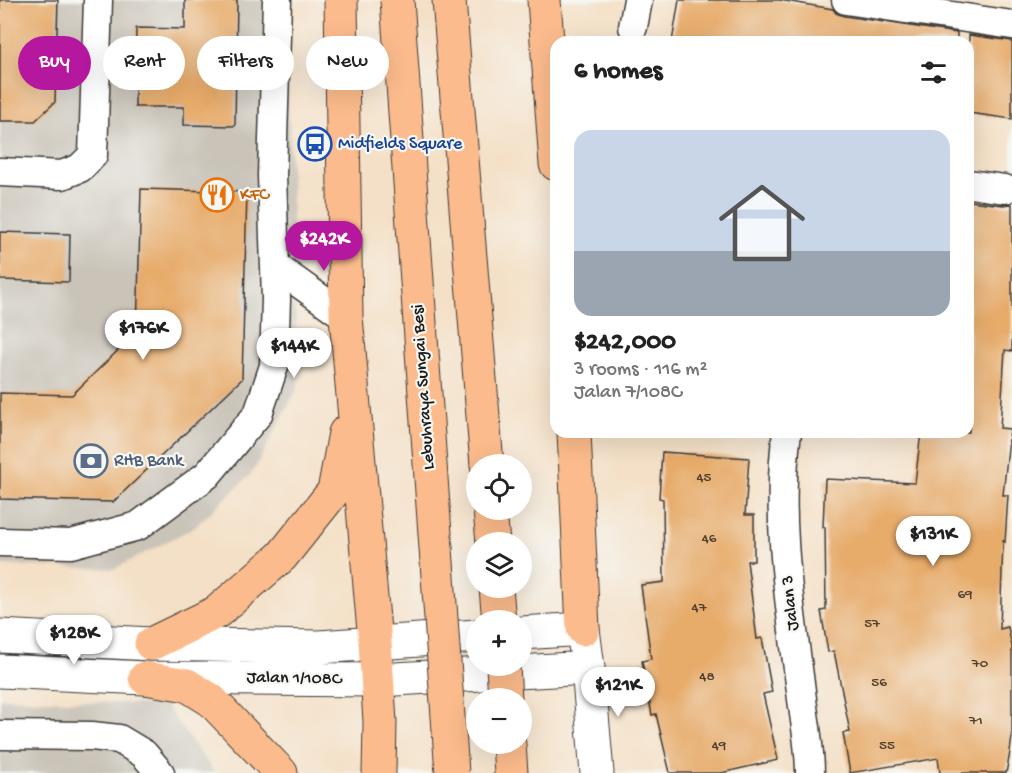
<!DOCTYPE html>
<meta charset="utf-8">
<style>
:root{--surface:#fff;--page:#f6f6f6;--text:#222;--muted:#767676;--accent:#b5179e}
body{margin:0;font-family:"Gochi Hand",sans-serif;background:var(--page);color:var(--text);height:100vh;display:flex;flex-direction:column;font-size:22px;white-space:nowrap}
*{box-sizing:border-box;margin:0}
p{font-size:20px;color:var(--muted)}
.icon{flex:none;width:33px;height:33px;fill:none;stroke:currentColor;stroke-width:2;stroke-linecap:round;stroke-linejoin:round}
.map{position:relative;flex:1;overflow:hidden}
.drawer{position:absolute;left:550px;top:36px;width:424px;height:402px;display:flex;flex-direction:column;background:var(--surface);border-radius:18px;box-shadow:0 6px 24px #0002}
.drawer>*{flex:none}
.hud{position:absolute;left:18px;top:36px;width:442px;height:54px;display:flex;gap:12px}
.tools{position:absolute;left:466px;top:454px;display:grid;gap:12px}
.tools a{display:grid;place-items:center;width:66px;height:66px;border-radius:50%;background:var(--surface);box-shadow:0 6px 24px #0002;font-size:30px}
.price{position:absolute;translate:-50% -51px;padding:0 14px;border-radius:21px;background:#fff;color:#222;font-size:20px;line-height:39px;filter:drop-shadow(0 2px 3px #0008)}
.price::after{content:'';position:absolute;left:50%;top:36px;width:18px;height:14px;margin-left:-9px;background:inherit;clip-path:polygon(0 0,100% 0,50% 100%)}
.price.selected{background:var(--accent);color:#fff}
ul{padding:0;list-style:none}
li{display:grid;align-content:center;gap:12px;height:318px;padding:0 24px}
li span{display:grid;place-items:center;height:186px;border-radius:18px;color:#555}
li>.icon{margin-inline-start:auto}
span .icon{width:108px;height:108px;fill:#fffc;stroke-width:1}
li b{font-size:26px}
h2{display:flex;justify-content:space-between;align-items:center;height:72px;padding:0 24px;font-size:26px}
.tag{padding:0 21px;border-radius:27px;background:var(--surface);box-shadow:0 6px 24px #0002;font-size:21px;line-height:54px}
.tag.selected{background:var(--accent);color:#fff}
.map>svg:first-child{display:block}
.industrial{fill:#c9c3b8}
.building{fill:#e7ab6b}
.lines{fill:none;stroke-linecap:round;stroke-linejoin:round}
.minor-casing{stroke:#3c3936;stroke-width:31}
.tertiary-casing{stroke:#3c3936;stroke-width:35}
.motorway-casing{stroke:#3c3936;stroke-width:35}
.minor{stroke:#fff;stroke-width:28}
.tertiary{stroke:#fff;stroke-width:33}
.motorway{stroke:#fbbb8c;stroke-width:33}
.motorway-bridge-casing{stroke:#3c3936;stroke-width:35;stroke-linecap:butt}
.motorway-bridge{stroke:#fbbb8c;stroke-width:33}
.labels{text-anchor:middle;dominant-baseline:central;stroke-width:4.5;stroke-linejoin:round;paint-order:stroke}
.number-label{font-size:15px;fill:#4f4030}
.transit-label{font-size:18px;fill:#164399;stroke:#f6f6f2;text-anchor:start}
.food-label{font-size:18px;fill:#c56008;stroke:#f6f6f2;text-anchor:start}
.street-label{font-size:18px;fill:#1c1c1c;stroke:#f6f6f2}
.service-label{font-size:18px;fill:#4e5e75;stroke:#f6f6f2;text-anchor:start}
</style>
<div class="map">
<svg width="1012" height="773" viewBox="0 0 1012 773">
<rect width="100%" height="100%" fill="#f6f6f2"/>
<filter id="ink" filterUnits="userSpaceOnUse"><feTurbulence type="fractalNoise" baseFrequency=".0167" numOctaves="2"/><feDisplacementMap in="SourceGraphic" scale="12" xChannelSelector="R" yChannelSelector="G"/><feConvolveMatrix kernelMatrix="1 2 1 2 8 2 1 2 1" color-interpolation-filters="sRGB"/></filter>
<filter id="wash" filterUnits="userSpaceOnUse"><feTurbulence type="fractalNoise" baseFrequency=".008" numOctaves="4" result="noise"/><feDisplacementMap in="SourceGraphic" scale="24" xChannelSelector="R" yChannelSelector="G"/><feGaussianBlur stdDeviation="1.35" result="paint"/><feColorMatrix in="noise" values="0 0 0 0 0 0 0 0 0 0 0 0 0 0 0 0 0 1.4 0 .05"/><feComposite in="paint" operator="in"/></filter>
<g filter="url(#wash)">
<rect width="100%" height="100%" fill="#f4e0c6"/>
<path class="industrial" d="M0,0H285L298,387L253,472L195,527L114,569L0,565Z
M0,698L165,705L215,773H0Z"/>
<g id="blocks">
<path class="building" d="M0,0H58L55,102L35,121H0Z
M185,0H237L235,126L184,125V107H135L136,28L185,29Z
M679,0H779L833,9L836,13L844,16L957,33V42H672Z
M969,35L1012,41V119L969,113Z
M141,189L247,192L242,379L113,502L0,499V393L72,395L137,332Z
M969,201L1003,205L1012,204V351L1005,350L1000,428L1010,429L1003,495H1008L1005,542L1003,541L1000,629L1008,627L1012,647V737L1009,758L1006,773H940L938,758L850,773L843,733L850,732L834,651L828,652L821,611L826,610L825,527H823L825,479L915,483L921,432H969Z
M0,232L70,234L69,282L0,280Z
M662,452L749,458L745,515H754V561H747L757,639L762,638L772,692L763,694L778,760L721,773H670L656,714L652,715L642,661L651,659L641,585L664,582L663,499L659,498Z"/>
</g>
</g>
<g filter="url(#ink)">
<use href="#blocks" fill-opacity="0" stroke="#3c3936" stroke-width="1.5"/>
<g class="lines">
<defs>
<path id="minor" d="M846,0L1012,25
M633,27L638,0
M0,172L62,175L80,168L93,155L98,0
M969,184L1005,189
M275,266L346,317
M787,432C775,517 790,607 801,691C804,718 810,746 810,773
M0,542L71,544L138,526L207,475L258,414L274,366L276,299L272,175L277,0
M0,735L92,736L119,739L144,754L160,773"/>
<path id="tertiary" d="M522,633L583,629L588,668L597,773
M0,636L151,644L319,647L477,636
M0,671L145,678L378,680L588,668"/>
<path id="motorway" d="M341,0L346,317L375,642L380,722L379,773
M449,0L487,465
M544,0L556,164
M574,432L583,629
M490,510L493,543
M496,588L499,621
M151,644L217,612L282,556L334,491L345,433
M145,678L187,685L211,700L281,773
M509,744L511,773"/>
</defs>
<use href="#minor" class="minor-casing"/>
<use href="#tertiary" class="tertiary-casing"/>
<use href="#motorway" class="motorway-casing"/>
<use href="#minor" class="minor"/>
<use href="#tertiary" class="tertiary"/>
<use href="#motorway" class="motorway"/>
<defs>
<path id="motorway-bridge" d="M397,0L452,773
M503,666L505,699"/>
</defs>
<use href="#motorway-bridge" class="motorway-bridge-casing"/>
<use href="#motorway-bridge" class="motorway-bridge"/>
</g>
</g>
<defs>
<symbol id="bus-ring" viewBox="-11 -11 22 22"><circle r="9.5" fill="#f6f6f2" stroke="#1a4fb4" stroke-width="1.5"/><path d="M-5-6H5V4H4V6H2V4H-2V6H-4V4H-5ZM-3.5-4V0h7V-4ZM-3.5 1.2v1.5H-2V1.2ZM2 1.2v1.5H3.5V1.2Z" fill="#1a4fb4"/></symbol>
<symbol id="restaurant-ring" viewBox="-11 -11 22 22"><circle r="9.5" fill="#f6f6f2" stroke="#e8710a" stroke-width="1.5"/><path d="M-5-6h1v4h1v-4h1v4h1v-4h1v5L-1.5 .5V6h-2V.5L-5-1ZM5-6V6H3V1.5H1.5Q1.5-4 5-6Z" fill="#e8710a"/></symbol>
<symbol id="bank-ring" viewBox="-11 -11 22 22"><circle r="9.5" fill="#f6f6f2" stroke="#5c6f8a" stroke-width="1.5"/><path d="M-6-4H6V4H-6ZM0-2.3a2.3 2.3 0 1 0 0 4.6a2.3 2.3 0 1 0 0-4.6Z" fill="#5c6f8a"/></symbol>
</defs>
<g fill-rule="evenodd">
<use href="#bus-ring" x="296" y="125" width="38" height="38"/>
<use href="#restaurant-ring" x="198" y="176" width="38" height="38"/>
<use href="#bank-ring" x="72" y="442" width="38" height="38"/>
</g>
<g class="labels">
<g class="number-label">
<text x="704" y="478">45</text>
<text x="709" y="539">46</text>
<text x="965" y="595">69</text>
<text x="699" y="608">47</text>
<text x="872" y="624">57</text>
<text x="980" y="664">70</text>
<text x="707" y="677">48</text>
<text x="879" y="683">56</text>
<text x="976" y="721">71</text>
<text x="719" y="746">49</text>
<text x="887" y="746">55</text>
</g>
<g class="transit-label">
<text x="338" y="144">Midfields Square</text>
</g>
<g class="food-label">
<text x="240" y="195">KFC</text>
</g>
<g class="street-label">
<text transform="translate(424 387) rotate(-94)">Lebuhraya Sungai Besi</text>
<text transform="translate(791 603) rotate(-96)">Jalan 3</text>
<text transform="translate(294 679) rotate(1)">Jalan 1/108C</text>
</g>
<g class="service-label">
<text x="114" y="461">RHB Bank</text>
</g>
</g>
</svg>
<div class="tools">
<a><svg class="icon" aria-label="locate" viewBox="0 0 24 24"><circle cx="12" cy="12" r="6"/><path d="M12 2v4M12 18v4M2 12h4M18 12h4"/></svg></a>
<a><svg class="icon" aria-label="layers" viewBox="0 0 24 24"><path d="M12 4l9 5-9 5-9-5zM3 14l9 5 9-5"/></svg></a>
<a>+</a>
<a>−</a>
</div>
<b class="price selected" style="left:324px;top:272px">$242K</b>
<b class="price" style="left:143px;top:361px">$176K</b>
<b class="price" style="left:294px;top:379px">$144K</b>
<b class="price" style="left:933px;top:567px">$131K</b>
<b class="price" style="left:74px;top:666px">$128K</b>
<b class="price" style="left:618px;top:718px">$121K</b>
<div class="hud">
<a class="tag selected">Buy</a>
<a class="tag">Rent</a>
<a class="tag">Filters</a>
<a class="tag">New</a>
</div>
<section class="drawer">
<h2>6 homes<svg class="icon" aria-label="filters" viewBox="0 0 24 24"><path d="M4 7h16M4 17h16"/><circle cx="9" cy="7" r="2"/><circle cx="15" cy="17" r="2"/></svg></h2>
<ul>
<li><span style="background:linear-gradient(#c9d6e8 65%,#9aa5b1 0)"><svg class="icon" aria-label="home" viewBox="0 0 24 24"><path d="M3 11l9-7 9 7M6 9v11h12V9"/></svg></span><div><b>$242,000</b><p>3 rooms · 116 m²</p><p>Jalan 7/108C</p></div></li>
</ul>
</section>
</div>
